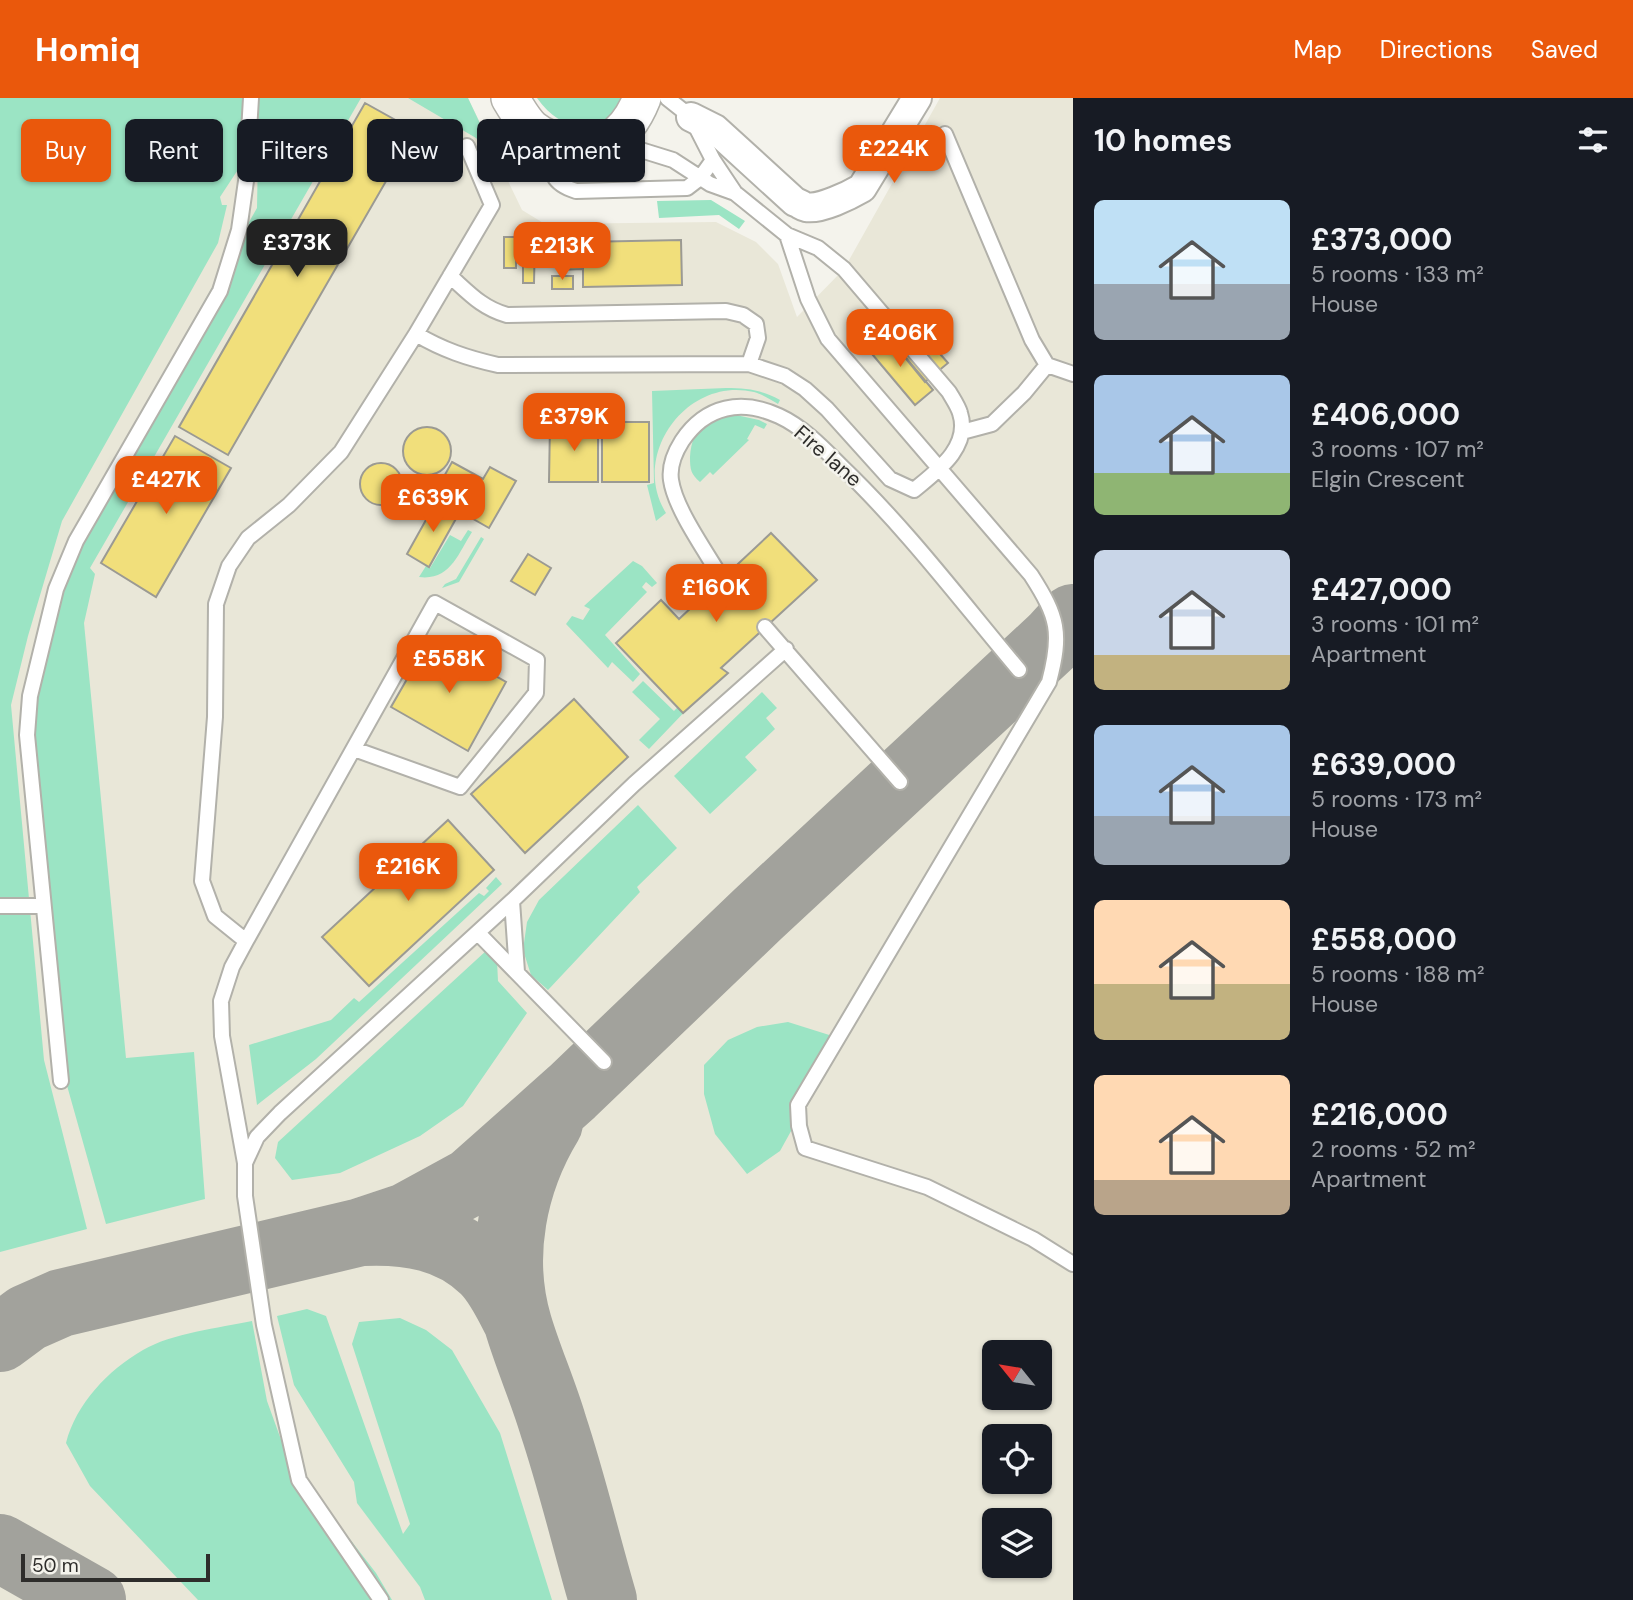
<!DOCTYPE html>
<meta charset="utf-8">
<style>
:root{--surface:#171b24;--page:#20242c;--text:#f1f3f6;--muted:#9ea1a6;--accent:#ea580c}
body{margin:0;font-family:"DM Sans",sans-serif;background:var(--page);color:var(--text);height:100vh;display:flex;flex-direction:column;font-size:26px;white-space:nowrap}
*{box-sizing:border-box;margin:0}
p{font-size:23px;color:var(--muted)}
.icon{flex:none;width:38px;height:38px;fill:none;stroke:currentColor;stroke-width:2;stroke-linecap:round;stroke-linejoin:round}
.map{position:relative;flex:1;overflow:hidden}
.panel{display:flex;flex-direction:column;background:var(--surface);width:560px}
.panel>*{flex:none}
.guide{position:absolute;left:21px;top:21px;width:665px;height:63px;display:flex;gap:14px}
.needle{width:46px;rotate:300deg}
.controls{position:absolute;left:982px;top:1242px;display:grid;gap:14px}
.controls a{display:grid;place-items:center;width:70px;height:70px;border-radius:10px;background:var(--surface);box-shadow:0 2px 5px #0004;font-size:35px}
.scale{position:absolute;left:21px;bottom:18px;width:189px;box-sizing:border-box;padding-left:7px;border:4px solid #2e2d2b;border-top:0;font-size:19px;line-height:24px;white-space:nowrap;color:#2e2d2b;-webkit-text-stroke:5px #f4f3ec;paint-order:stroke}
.price{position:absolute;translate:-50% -60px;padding:0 16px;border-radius:14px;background:var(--accent);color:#fff;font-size:23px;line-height:46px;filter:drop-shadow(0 2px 4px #0008)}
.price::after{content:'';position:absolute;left:50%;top:42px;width:21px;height:16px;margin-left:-10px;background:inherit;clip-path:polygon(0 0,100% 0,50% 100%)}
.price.current{background:#222;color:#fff}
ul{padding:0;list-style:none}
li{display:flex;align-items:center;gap:21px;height:175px;padding:0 21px}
li span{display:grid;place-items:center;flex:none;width:196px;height:140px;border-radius:10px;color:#555}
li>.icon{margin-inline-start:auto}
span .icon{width:84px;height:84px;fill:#fffc;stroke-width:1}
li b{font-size:30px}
h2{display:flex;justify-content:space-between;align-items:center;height:84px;padding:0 21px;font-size:30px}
.tag{padding:0 24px;border-radius:10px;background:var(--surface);box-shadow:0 2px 5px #0004;font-size:24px;line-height:63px}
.tag.current{background:var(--accent);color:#fff}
header{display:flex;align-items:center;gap:42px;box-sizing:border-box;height:98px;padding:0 35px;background:var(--accent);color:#fff}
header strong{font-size:33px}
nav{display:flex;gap:38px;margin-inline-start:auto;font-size:24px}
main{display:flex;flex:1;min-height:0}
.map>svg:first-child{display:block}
.built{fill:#e9e7d8;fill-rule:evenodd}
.green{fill:#9be4c4}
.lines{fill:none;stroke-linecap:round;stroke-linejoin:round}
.taxiway{stroke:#a2a29c;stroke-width:68}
.building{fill:#f1df7b;stroke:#9b9a93;stroke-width:2}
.service-casing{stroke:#b2b1aa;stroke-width:18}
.minor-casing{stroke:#b2b1aa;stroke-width:32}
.tertiary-casing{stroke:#b2b1aa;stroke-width:40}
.service{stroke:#fff;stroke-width:14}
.minor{stroke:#fff;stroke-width:28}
.tertiary{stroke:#fff;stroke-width:37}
.labels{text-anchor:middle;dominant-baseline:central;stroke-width:5;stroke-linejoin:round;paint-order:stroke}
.street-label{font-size:21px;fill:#2e2d2b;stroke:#f4f3ec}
</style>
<header>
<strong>Homiq</strong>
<nav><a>Map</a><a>Directions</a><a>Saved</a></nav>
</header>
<main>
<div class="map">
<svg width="1073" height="1502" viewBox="0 0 1073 1502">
<rect width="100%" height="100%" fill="#f4f3ec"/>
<path class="built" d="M0,0H468L522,112L545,126L716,124L756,144L778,166L797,219L844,171L940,0H1073V1502H0ZM994,1255H1040V1300H994ZM994,1339H1040V1384H994ZM994,1423H1040V1468H994Z"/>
<path class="green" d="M0,0H242L243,64L220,99L222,107H227L218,145L62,423L28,538L11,607L44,962L87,1131L0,1154Z
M259,0H361L90,470L95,476L84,525L126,960L194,954L205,1101L106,1126L55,945L27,615L77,428L257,110Z
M408,0H468L496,59L476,40Z
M537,0H626C601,38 563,37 537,0Z
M711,102L745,123L739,131L719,117L659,120L657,103Z
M726,290C747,290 762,292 780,302L778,306C771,302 762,296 754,294C686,278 630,358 666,415L656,423L647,387L654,385L652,293Z
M736,317L759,322L767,326L764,331L755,327L747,341L749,342L713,377L710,374L700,384C691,376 690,372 690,359C692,328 708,322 736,317Z
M468,432L472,434C458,456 450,483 419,479L426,468L430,470L450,437L461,443Z
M481,439L484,441L459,484L442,490L445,486L456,481Z
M633,463L642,468L657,485L652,489L646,484L642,489L647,494L605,537L640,576L633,584L612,564L608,570L566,526L572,518L583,522L590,511L584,508Z
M709,577L715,582L649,651L639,642L660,621L632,594L643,583L674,613Z
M762,594L777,610L766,620L775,631L745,659L757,672L710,716L674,678Z
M638,707L677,750L637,789L640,794L548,892L531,877L523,852L527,824L539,802Z
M496,779L502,786L316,961L257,1007L249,947L331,922L354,900L359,904L479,795L484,798L489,793L486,790Z
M487,852L497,863L498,883L527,915L463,1008L420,1038L340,1075L292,1082L275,1060L278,1044Z
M788,924L842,941L780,1053L747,1076L715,1036L704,996V967L728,942L757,929Z
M307,1211L326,1218L403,1436L410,1426L352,1246L359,1224L400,1220L426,1232L452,1252L500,1335L552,1502H425L420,1489L357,1405L354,1384L294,1287L277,1218Z
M252,1223L267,1303L288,1361L376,1475L392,1502H198L90,1388L66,1345C76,1306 108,1272 143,1252C172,1235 219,1230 252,1223Z"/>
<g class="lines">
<path class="taxiway" d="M549,1025C513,1084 498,1158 518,1226C528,1260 543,1293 553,1327C572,1384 586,1444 603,1502
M362,1134C407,1132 451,1138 485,1172C499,1186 508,1206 517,1223
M0,1240L27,1220L61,1205L361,1134L406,1119L472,1083L572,994L758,816L1053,542L1073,520
M0,1450L92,1502"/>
</g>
<path class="building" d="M365,5L415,33L228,357L179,329Z
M543,136H554V165H543Z
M582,136V144L681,142L682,187L583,189V171L558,172L557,137Z
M523,138L535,139L534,185H523Z
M504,139H516V170H504Z
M552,178H573V191H552Z
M906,217L948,265L925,284L885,235Z
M885,235L933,292L915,307L867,250Z
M602,324H649V384H602Z
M550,326H598V384H549Z
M403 353a24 24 0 1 1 48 0a24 24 0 1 1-48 0Z
M175,338L231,370L156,499L101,465Z
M452,364L483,381L490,369L516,383L489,430L433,398Z
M360 386a21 21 0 1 1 42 0a21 21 0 1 1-42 0Z
M436,404L458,417L429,469L407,456Z
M771,435L817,482L721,570L728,575L683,615L616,545L661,502L679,521Z
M528,456L551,470L535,497L511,483Z
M430,541L506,584L468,653L391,609Z
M574,601L628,659L525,755L471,696Z
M448,722L494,772L369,888L322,839Z"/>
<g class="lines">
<defs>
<path id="service" d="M667,0L691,19L713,62L735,95L787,137L808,201L828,241L1031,477C1058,519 1062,535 1049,584L798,1007L799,1028L805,1050L927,1089L1033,1141L1073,1166
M945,36L1032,242L1047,267L1073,276
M615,44L673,62L710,86L735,95
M551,45C552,71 547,84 576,93L687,90L700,80L713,62
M450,178C469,195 482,210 507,217L726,213L743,217L756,226L758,240L749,266
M416,236C443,252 467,260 498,267L749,266L785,278L805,291L827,311L890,381L914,392C937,373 971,349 960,315C958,308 953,301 949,294L844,171L818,150L787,137
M962,334L992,326L1024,295L1047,267
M722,481C707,455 675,411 671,382C669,368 675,354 682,343C706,307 742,301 779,318C803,329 823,350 841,368C906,430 961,503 1019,572
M765,529L900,684
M0,808H43
M478,835L604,964
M246,843L215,818L202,783L215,619L216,506L229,468L248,440L289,407L341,354L416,236L492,107L467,48
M517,874L512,803L634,686L786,551
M61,983L27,637L30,598L56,491L76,443L220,193L239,132L246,83L251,0
M245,1065L222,938L221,903L232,869L246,843L435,505L537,562L536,595L460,689L354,651
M381,1502L299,1382L264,1227L245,1098V1065L257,1039L280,1015L512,803"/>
<path id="minor" d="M691,19L715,31L795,104C799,105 802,108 806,109C820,112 850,97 862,90L917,0"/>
<path id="tertiary" d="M510,0C517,11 523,23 532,31C551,46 586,54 609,42C625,34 636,15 642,0"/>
</defs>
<use href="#service" class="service-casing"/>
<use href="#minor" class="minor-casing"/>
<use href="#tertiary" class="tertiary-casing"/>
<use href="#service" class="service"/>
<use href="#minor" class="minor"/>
<use href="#tertiary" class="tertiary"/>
</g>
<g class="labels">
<g class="street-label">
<text transform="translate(828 358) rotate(41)">Fire lane</text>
</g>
</g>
</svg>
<div class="controls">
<a><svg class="needle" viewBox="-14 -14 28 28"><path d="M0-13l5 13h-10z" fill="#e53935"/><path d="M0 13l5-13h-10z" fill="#9ea1a6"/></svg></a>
<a><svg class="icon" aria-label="locate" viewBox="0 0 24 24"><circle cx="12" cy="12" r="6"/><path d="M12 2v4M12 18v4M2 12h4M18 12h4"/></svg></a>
<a><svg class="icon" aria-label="layers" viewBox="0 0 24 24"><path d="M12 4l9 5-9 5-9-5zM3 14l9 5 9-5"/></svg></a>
</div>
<div class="scale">50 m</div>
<b class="price" style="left:894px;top:87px">£224K</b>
<b class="price current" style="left:297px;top:181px">£373K</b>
<b class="price" style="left:562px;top:184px">£213K</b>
<b class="price" style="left:900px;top:271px">£406K</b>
<b class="price" style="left:574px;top:355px">£379K</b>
<b class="price" style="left:166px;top:418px">£427K</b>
<b class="price" style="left:433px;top:436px">£639K</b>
<b class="price" style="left:716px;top:526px">£160K</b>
<b class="price" style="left:449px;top:597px">£558K</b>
<b class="price" style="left:408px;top:805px">£216K</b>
<div class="guide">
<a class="tag current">Buy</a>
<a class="tag">Rent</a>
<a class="tag">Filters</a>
<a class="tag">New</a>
<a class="tag">Apartment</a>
</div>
</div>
<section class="panel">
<h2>10 homes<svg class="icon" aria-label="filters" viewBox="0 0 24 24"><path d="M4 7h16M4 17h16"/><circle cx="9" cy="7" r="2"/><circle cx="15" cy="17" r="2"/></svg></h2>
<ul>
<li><span style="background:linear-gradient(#bfe0f5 60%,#9aa5b1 0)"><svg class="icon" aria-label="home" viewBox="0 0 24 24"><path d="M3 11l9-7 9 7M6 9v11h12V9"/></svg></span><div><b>£373,000</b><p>5 rooms · 133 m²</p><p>House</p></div></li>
<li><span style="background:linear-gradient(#a9c7e8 70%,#8fb573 0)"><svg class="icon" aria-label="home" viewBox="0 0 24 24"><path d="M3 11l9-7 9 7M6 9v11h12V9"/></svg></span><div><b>£406,000</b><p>3 rooms · 107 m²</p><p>Elgin Crescent</p></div></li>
<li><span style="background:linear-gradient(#c9d6e8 75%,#c2b280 0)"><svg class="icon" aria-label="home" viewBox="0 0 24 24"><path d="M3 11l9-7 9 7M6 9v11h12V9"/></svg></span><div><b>£427,000</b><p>3 rooms · 101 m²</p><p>Apartment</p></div></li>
<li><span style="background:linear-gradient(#a9c7e8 65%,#9aa5b1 0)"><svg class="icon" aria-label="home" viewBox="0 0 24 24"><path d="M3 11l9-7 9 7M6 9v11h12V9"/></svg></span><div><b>£639,000</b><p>5 rooms · 173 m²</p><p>House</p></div></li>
<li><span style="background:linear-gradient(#ffd9b3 60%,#c2b280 0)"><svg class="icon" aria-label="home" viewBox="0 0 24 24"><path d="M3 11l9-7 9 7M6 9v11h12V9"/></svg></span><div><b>£558,000</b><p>5 rooms · 188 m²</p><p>House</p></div></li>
<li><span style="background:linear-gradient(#ffd9b3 75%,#b9a48a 0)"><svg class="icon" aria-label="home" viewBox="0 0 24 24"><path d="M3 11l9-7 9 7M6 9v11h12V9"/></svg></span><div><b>£216,000</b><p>2 rooms · 52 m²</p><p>Apartment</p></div></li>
</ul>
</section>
</main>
